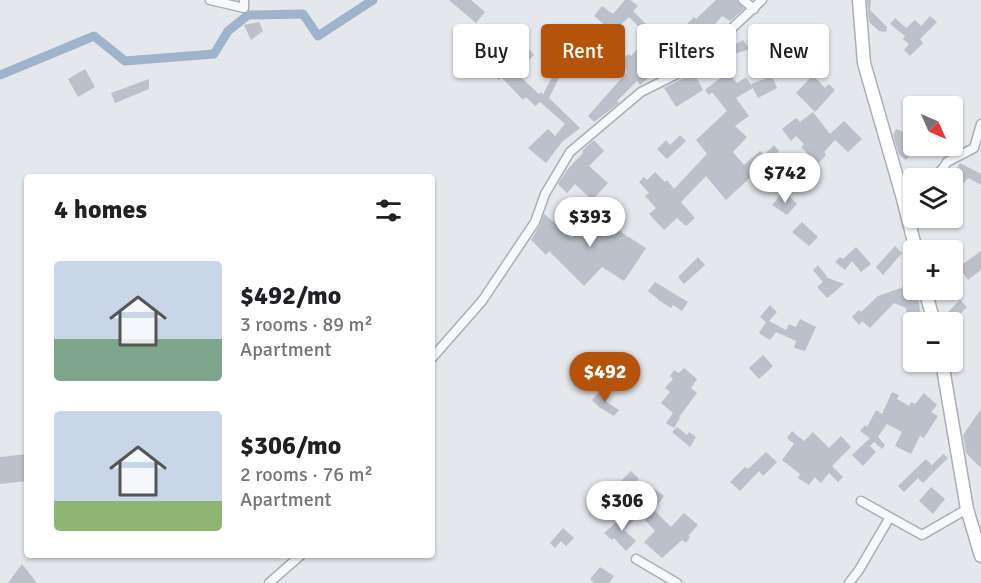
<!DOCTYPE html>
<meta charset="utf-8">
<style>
:root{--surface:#fff;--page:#f2f2f2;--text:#202124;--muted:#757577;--accent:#b45309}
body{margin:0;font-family:Signika,sans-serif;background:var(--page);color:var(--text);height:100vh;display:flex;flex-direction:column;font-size:22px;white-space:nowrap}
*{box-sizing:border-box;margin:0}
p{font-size:20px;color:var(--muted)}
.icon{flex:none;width:33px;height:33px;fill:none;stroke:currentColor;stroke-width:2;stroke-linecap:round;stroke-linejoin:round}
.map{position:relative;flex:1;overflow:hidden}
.details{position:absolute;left:24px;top:174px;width:411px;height:384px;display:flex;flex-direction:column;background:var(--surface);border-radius:6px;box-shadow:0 2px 4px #0004}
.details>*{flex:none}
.guide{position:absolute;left:453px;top:24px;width:438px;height:54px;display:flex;gap:12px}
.needle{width:39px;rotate:135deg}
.buttons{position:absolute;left:903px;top:96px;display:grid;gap:12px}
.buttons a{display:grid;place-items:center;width:60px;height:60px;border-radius:6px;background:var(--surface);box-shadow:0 2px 4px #0004;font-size:30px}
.price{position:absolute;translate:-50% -51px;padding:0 14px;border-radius:21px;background:#fff;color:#222;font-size:20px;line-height:39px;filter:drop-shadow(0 2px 3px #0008)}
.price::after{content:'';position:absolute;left:50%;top:36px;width:18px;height:14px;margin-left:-9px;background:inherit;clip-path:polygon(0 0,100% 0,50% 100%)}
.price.selected{background:var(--accent);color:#fff}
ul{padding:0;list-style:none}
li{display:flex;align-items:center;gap:18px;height:150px;padding:0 30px}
li span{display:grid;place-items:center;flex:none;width:168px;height:120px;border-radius:6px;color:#555}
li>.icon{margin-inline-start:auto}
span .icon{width:72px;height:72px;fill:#fffc;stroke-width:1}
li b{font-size:26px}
h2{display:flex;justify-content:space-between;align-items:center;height:72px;padding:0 30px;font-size:26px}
.tag{padding:0 21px;border-radius:6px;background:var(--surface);box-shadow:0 2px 4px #0004;font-size:21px;line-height:54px}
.tag.selected{background:var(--accent);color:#fff}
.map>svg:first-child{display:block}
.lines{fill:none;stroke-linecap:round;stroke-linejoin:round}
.canal{stroke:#9fb4cc;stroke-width:9}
.building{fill:#bbc0ca}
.street-casing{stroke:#a9aeb7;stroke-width:11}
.secondary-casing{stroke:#a9aeb7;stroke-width:15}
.street{stroke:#f7f8fa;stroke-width:8}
.secondary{stroke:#fff;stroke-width:12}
</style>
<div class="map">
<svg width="981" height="583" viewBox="0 0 981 583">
<rect width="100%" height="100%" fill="#e4e7ec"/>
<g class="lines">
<path class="canal" d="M0,75L94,36L125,61L214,54L228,31L248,15L303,14L318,36L373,0"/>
</g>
<path class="building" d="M449,0H471L485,12L476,23Z
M625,0H630L638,6L633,11L654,32L657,30L668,43L694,17L696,19L716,0H737L744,9L730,21L722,16L711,29L716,34L708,42L704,37L691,51L690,49L667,66L665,63L640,85L637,81L617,101L619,103L594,122L588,116L627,72L620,61L629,54L631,56L641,45L640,43L648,36L629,17L613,32L594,16L602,6L613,14Z
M867,0H871L870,10L887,27L886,32L879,31L869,22Z
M930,16L937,22L920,39L923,43L910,56L904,50L909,44L903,39L905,36L890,24L895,18L906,28L915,20L921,26Z
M259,22L263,31L251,40L244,25Z
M514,32L534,55L516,73L539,94L541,92L543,95L553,75L559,78L549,98L580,128L563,141L546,163L528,148L548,129L555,136L565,124L540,102L535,106L526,97L523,100L501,77L499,80L493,74L503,64L497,57L503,51L500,48Z
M743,40L750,49L725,57L718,51L726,43L729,48Z
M85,69L95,87L78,97L68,79Z
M728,72L737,83L746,77L752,87L751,84L772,76L777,88L758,98L753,88L736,98L749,116L735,126L747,137L733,152L744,165L760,151L764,155L774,145L779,151L726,200L706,176L681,202L695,218L686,226L677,218L664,230L649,214L656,208L645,196L649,193L639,182L644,177L647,180L655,172L665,182L667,180L674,189L707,154L696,140L727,111L712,92L709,95L705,90Z
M694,73L703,90L676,107L664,88Z
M813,75L825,88L829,84L835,90L815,112L796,93Z
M149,79V89L115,103L111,93Z
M813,112L830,134L844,121L862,139L848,152L835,140L824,152L826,155L818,164L801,147L804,144L796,136L791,141L782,129L796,118L800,122Z
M896,129L909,134L906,142L915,149L906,160L899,155L893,135Z
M680,135L686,141L667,159L657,149L666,140L670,145Z
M594,140L604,151L589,166L608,183L592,200L575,184L567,193L558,184L567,170L583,153L582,151Z
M791,161L806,177L798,186L785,173L779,179L773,174L785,162L788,164Z
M960,163L981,174V185L968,178L959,188L952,181V178H950Z
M784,191L797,204L787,215L772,205Z
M591,209L624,234L646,248L624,281L602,267L584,286L549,251L546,255L531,240L540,225L544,214L572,238L578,232Z
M802,222L818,237L809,246L792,232Z
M895,246L902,253L883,275L876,267Z
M856,247L871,264L861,272L852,261L845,270L835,262L840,257L843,259Z
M981,251V270L968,280L959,267Z
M698,257L705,265L684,284L678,277Z
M818,265L828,278L844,284L827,298L817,287L823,282L813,270Z
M655,282L688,302L682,311L673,305L671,308L660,301L648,291Z
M912,284L914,290H917L922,322H907L906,308L894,303L870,328L862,321L859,325L852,317L859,310L861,312L878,296Z
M960,300L967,307L952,322H947L942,318Z
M770,305L777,312L769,321L786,330L789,324L796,327L800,319L816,327L805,351L794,348L796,341L776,332L770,340L759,333L766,322L760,317Z
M763,355L773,366L759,379L749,368Z
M684,368L697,379L691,388L697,393L679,417L680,418L674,428L666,423L673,413L661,403L670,392L665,388L673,379L670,376L674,370L679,373Z
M601,390L609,397L605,401L619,410L614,416L599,407L592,400Z
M892,392L899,395L897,399L909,406L911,402L915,404L924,393L937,405L931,412L938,416L924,438L920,436L911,454L895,446L902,432L887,424L878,437L885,445L882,449L874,442L870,446L876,452L863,466L852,455L870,438L860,431L865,425L867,427L876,410L882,414Z
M981,409V468L966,453L963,435Z
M677,427L687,435L689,432L696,437L690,447L672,432Z
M792,431L804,441L813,432L829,448L841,436L851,447L832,466L843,477L838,482L829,473L821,483L815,477L809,485L798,478L800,474L782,460L794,444L787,438Z
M766,452L777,462L763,476L759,471L740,491L730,482L745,467L748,469Z
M27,454V481L0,484V457Z
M943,454L948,458L923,483L918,478L904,492L898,486L926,459L932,465Z
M631,471L639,479L627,490L634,495L630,501L614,488Z
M931,487L945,499L933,514L919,501Z
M653,488L664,496L655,508L644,500Z
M654,510L671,527L684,513L698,525L688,536L690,537L686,543L682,540L662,558L644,542L655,531L645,520Z
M627,513L634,520L624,530L636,541L626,551L614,538L612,540L604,533Z
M563,528L574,538L566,546L561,541L555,548L550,543Z
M22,564L37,583H8Z
M600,567L614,576L609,583H594L590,579Z"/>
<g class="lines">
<defs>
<path id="street" d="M210,0L244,8V0
M743,0L754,9
M934,178L944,167L947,162L974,148L981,124
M902,195L914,190
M432,358L482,301L535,222L545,194L570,152L641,92L691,67L762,0
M861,501L922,535L967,509
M636,559L677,583
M269,583L301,555
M849,583L859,570L890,517"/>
<path id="secondary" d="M859,0L864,63L902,195L916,250
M925,290L934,322
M942,362L967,509L981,556"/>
</defs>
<use href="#street" class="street-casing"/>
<use href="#secondary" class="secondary-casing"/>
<use href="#street" class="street"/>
<use href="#secondary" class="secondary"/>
</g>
</svg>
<div class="buttons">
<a><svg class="needle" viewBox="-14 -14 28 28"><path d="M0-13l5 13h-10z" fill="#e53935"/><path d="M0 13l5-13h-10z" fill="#757577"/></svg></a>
<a><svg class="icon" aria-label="layers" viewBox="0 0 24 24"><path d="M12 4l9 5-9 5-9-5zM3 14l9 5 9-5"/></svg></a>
<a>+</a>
<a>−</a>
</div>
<b class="price" style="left:785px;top:204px">$742</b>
<b class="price" style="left:590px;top:248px">$393</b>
<b class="price selected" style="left:605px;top:403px">$492</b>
<b class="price" style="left:622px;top:532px">$306</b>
<div class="guide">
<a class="tag">Buy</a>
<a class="tag selected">Rent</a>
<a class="tag">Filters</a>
<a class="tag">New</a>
</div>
<section class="details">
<h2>4 homes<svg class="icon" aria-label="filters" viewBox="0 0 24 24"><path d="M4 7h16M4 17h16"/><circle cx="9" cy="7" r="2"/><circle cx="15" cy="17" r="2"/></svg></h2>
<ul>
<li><span style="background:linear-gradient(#c9d6e8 65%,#7fa58c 0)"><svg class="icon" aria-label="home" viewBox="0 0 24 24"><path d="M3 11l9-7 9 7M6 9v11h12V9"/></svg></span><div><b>$492/mo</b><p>3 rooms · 89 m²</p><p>Apartment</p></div></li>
<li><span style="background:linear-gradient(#c9d6e8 75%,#8fb573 0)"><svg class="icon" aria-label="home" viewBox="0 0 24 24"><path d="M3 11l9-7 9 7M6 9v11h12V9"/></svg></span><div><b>$306/mo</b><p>2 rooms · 76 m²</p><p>Apartment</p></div></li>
</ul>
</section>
</div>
